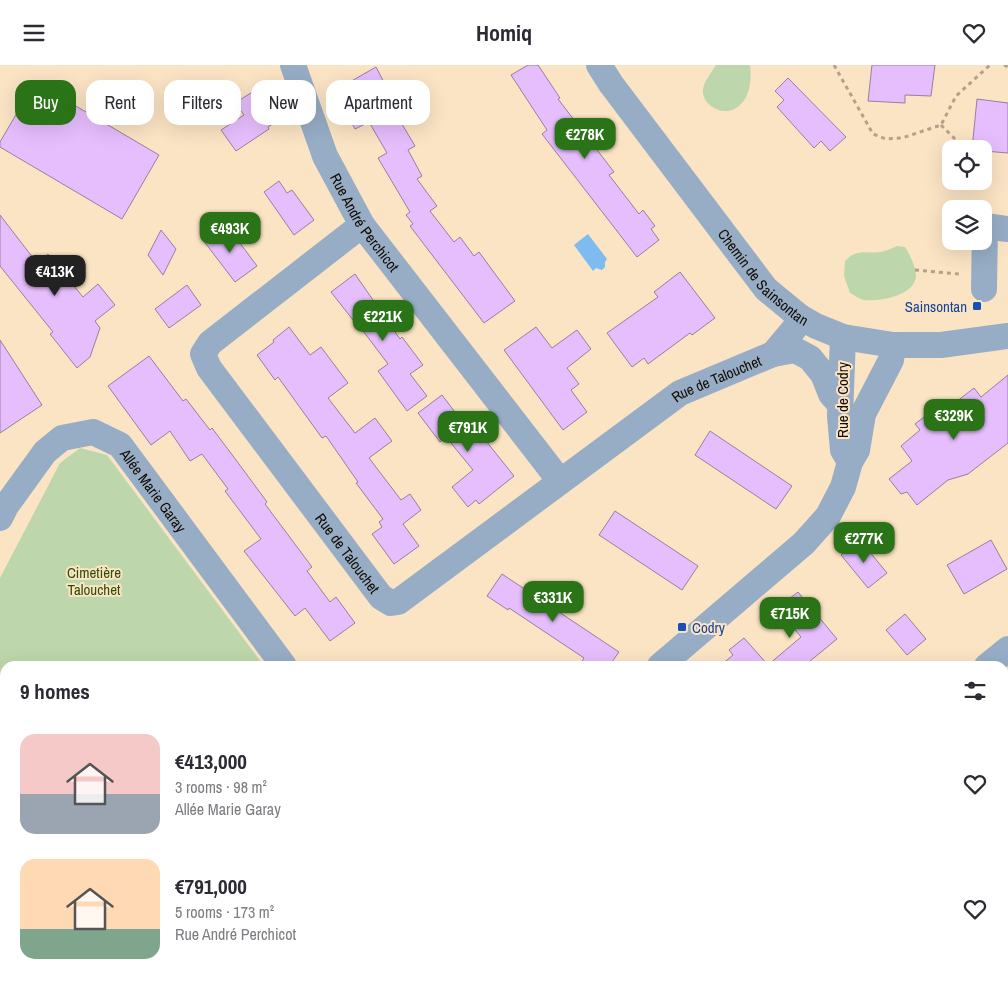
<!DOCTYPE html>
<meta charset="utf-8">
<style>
:root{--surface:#fff;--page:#f2f2f3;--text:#2b2b33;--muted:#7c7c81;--accent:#2b7317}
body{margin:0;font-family:"Archivo Narrow",sans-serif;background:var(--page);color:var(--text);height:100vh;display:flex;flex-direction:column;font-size:19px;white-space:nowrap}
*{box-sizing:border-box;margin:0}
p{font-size:16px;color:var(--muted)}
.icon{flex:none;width:28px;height:28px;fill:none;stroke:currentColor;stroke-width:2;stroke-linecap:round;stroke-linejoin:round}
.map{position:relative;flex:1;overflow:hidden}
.drawer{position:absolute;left:0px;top:596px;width:1009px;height:321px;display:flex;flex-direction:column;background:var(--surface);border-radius:15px 15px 0 0;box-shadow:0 5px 20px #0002}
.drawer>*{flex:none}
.guide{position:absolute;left:15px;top:15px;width:500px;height:45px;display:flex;gap:10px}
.fabs{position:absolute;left:942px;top:75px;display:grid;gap:10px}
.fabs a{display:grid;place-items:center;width:50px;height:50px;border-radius:10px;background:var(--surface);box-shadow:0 5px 20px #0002;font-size:25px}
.price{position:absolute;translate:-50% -42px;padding:0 11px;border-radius:10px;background:var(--accent);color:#fff;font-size:16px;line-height:32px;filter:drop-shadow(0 1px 2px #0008)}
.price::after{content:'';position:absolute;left:50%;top:30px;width:15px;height:11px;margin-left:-8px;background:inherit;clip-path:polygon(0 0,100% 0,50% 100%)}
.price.current{background:#222;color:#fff}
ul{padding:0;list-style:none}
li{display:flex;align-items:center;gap:15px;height:125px;padding:0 20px}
li span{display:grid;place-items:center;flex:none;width:140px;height:100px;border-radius:15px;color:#555}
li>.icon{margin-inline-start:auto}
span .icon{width:60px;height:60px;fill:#fffc;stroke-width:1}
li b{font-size:21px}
h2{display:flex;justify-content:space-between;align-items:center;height:60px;padding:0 20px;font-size:21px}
.pill{padding:0 18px;border-radius:15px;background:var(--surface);box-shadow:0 5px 20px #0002;font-size:18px;line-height:45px}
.pill.current{background:var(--accent);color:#fff}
header{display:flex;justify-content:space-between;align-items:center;height:65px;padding:0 20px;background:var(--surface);font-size:22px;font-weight:800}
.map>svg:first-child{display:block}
.green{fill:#bed6ab}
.water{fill:#7ebbee}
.building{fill:#e6bdfd;stroke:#93819f}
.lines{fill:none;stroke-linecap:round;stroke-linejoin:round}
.path{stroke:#b3a188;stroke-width:3;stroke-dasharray:4 4;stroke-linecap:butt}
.minor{stroke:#96adc5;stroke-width:26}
.transit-dot{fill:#1a4fb4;stroke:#fbe4c4;stroke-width:2}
.labels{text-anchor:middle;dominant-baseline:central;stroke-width:4;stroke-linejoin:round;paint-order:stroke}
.street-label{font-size:15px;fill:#120b02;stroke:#fbe4c4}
.transit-label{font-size:15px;fill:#164399;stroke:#fbe4c4;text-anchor:end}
.park-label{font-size:15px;fill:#2d4e06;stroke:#fbe4c4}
</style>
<header><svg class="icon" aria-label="menu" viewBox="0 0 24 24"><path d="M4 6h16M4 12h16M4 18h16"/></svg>Homiq<svg class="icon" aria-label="heart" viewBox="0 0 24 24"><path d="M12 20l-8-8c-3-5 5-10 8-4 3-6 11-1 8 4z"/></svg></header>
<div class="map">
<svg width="1008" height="917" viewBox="0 0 1008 917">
<rect width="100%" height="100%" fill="#fbe4c4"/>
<path class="green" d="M716,0H750C752,14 750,35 736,43C723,52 701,40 703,24C704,16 712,7 716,0Z
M897,181L905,182C910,190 916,202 916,211C915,231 878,237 864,235C859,234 854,230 850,228L844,211L845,196C858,183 864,189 881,187C886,186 892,183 897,181Z
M80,383L107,390L264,601H5V912H484L487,917H0V513L60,398Z"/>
<path class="water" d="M588,169L607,194L605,197V202L602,205L596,203L593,206L574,180Z"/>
<path class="building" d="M528,0H538L560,33L558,34L614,107L609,110L639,149L643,145L655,161L651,164L659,175L637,192L542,69L547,65L511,10Z
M872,0H935L931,31L905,30V38L868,36Z
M376,2L397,42L393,44L415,81L408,85L422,111L417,114L437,141L430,146L454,177L460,172L474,191L479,187L515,236L484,258L410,161L413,159L406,150L410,147L378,93L387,88L369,57L355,64L343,42L357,35L348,18Z
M788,13L846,72L830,86L821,76L814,83L777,42L784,35L775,26Z
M35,17L159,90L122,154L0,82V77Z
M254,26L276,57L268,62L269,64L236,86L221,65L244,50L235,38Z
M977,34L1008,38V88L984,86V84H972Z
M279,116L287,128L292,125L314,155L294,170L264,127Z
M0,150L37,198L48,189L83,232L98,219L115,240L95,256L100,263L90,292L77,303L50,269L53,267L0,201Z
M221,161L230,173L234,170L257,201L235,217L203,175Z
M161,165L176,184L163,210L148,190Z
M680,207L715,253L692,270L690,268L648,299L644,293L632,302L607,268L658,232L654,227Z
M355,209L400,274L402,272L423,300L410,309L427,331L407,346L378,306L388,299L354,254L353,255L331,227Z
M187,220L201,240L169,263L155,244Z
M289,262L310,290L321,282L348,318L328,333L355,368L375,353L392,376L369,393L401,435L410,429L421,445L403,459L419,481L394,499L372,469L382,462L379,457L383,454L356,418L358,417L326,371L322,373L278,312L275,315L257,290L274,277L273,275Z
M536,262L552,283L577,265L591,284L567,303L579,319L571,325L587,347L563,365L504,285Z
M0,275L42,340L0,368Z
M149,291L183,336L186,334L210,365L212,363L239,399L267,437L265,439L312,502L307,506L330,537L336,532L355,558L330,576L305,543L295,551L244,486L261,474L225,426L228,424L202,389L190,396L170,366L151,380L108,321Z
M1008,310V378L968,409L948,415L917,440L907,427L901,429L889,414L912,396L901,381L920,365L915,359L942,338L947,344L974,323L981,332Z
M442,330L473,371L478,366L514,411L479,439L476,435L468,442L452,422L473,405L446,372L440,377L418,348Z
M710,366L792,421L776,444L695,390Z
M615,446L698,501L682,525L599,470Z
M860,475L887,508L868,523L841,490Z
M991,475L1007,504L964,529L947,500Z
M502,509L619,587L609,601H579L584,593L509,543L508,545L487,531Z
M798,527L837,574L804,601H720L733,590L729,585L744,573L768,600L801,572L777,543Z
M905,549L926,574L907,590L886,565Z"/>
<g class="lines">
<path class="path" d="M834,0L873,69L886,74L902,73L941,60L956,31L990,0
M1004,0L1008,2
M941,60L965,84
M978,124L980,116
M915,205L959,209
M0,656L5,663
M0,791L5,788
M186,912L189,917
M262,917L268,912"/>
<g class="minor">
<path id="s1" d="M293,0L325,91L362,160L560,416"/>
<path id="s2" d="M599,0L611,19L766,224L800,252L816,261L843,272L893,280H941L1008,271"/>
<path id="s3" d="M362,160L210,278L203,289L209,303L381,532L391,538L398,537L680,328L773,289L794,264L800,252"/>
<path d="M984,224L985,161L1008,164"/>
<path d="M843,272L840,351L843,385L850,397"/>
<path d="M773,289L795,285L810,293L823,309L831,329L839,338"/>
<path id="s4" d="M0,453L6,441L45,387L62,373L93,367L120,380L284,601"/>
<path d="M660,601L804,478L828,451L843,422L850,397L857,385L863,349L891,295L893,280"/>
<path d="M987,601L1008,584"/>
<path d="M559,912L562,917"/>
<path d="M615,917L620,912"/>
</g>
</g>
<g class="transit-dot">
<rect x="972" y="236" width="10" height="10" rx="2.5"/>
<rect x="677" y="557" width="10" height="10" rx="2.5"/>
</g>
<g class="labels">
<g class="street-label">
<text stroke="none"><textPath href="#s1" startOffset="174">Rue André Perchicot</textPath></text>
<text stroke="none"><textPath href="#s2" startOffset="269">Chemin de Sainsontan</textPath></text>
<text stroke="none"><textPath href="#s3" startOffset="916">Rue de Talouchet</textPath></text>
<text transform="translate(842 335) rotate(-90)">Rue de Codry</text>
<text stroke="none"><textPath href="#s4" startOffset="220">Allée Marie Garay</textPath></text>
<text stroke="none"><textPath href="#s3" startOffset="452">Rue de Talouchet</textPath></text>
</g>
<g class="transit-label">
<text x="967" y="241">Sainsontan</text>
<text x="692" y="562" text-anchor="start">Codry</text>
</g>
<g class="park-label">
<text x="94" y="507">Cimetière<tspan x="94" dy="17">Talouchet</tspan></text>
</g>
</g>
</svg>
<div class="fabs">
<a><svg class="icon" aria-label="locate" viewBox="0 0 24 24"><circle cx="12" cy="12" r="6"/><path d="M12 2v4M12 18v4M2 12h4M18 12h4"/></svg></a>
<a><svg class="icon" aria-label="layers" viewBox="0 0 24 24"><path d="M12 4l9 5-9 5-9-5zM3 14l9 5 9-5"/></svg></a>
</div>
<b class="price" style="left:585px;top:95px">€278K</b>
<b class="price" style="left:230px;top:189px">€493K</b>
<b class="price current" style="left:55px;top:232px">€413K</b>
<b class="price" style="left:383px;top:277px">€221K</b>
<b class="price" style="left:954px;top:376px">€329K</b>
<b class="price" style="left:468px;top:388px">€791K</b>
<b class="price" style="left:864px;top:499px">€277K</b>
<b class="price" style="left:553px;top:558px">€331K</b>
<b class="price" style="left:790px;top:574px">€715K</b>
<div class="guide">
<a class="pill current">Buy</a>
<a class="pill">Rent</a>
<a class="pill">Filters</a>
<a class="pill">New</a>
<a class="pill">Apartment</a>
</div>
<section class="drawer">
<h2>9 homes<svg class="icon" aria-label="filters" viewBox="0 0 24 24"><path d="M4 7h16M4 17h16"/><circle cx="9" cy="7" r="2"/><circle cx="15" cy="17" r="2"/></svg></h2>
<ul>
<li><span style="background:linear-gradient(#f6c9c9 60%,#9aa5b1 0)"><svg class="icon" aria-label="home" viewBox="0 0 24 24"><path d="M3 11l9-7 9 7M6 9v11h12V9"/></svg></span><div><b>€413,000</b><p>3 rooms · 98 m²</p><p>Allée Marie Garay</p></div><svg class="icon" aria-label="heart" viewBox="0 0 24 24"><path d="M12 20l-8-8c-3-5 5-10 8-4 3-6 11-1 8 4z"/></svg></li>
<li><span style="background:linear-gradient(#ffd9b3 70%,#7fa58c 0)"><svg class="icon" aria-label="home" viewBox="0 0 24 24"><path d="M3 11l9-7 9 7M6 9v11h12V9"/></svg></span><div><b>€791,000</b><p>5 rooms · 173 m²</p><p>Rue André Perchicot</p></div><svg class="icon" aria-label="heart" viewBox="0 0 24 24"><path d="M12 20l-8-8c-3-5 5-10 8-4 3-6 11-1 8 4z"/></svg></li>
</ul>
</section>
</div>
